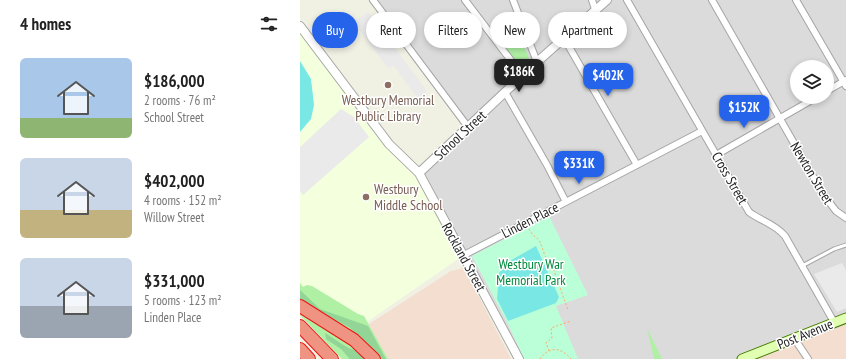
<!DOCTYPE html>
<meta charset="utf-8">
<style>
:root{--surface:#fff;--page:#f2f2f2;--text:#222;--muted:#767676;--accent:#2563eb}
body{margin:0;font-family:"PT Sans Narrow",sans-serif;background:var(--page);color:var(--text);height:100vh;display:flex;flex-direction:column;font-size:15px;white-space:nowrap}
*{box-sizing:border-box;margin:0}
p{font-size:13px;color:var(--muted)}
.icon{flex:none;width:22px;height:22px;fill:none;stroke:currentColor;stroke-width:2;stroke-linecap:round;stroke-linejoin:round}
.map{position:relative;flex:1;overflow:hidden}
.panel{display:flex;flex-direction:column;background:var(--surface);width:300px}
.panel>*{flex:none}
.guide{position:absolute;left:12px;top:12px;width:380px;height:36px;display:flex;gap:8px}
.buttons{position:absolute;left:490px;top:60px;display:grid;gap:8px}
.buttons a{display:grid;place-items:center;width:44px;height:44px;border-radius:50%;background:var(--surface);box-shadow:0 2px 6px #0003;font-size:20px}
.price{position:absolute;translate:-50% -34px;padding:0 9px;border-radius:8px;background:var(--accent);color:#fff;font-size:13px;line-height:26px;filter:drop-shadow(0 1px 2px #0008)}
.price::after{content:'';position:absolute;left:50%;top:24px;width:12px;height:9px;margin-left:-6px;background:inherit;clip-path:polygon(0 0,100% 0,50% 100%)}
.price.selected{background:#222;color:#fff}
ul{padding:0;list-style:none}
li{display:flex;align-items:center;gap:12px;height:100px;padding:0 20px}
li span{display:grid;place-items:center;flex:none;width:112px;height:80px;border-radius:6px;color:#555}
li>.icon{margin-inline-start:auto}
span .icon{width:48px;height:48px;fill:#fffc;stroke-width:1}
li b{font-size:17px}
h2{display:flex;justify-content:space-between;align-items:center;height:48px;padding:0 20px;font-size:17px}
.chip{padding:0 14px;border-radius:18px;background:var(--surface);box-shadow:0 2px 6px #0003;font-size:14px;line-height:36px}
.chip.selected{background:var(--accent);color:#fff}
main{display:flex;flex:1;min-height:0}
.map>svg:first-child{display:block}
.residential{fill:#dcdbdb;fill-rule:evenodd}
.commercial{fill:#f3ded0}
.education{fill:#f3ffdd}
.grass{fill:#aff0a4}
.forest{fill:#93d497}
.park{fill:#bbffd8}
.pitch{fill:#79e7e3}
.parking{fill:#eaeaea}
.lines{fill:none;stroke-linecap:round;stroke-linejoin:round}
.service-casing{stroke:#a5a5a5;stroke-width:5}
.minor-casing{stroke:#a5a5a5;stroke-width:8}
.tertiary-casing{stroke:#a5a5a5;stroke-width:10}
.secondary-casing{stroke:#437a00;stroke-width:11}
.motorway-casing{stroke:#ec1312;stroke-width:14}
.path{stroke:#ffaa65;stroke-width:1;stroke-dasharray:2 2;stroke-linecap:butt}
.service{stroke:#fff;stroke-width:3}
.minor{stroke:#fff;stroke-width:6}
.tertiary{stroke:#fff;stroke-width:8}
.secondary{stroke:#e1ffb2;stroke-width:9}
.motorway{stroke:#ef9483;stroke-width:12}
.education-dot{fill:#8d6e63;stroke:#fff;stroke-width:1.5}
.labels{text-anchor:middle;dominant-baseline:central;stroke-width:3;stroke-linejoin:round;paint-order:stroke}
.education-label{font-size:14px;fill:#785e54;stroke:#fff}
.street-label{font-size:14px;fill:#1e1e1e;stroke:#fff}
.park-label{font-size:14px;fill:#00883b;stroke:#fff}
</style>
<main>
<section class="panel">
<h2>4 homes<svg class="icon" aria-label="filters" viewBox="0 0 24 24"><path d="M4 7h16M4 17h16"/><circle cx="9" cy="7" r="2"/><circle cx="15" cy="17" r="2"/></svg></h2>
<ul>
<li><span style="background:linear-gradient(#a9c7e8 75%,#8fb573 0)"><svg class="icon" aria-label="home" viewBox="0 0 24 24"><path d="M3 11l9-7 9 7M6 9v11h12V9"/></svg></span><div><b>$186,000</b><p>2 rooms · 76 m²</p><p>School Street</p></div></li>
<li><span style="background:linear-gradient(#c9d6e8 65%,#c2b280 0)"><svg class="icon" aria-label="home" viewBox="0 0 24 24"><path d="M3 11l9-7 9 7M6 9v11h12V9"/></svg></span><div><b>$402,000</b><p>4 rooms · 152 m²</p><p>Willow Street</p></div></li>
<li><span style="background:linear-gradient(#c9d6e8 60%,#9aa5b1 0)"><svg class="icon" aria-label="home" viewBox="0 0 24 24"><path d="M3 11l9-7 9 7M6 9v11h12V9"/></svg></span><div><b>$331,000</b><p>5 rooms · 123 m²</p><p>Linden Place</p></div></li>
</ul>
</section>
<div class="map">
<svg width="546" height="359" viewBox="0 0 546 359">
<rect width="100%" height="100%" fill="#f0f0e3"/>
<path class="residential" d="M74,0H546V359H219L119,173L168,127ZM497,67H527V97H497Z"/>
<path class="commercial" d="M164,268L211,359H86L66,326L151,271Z
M546,324V359H512L501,342Z
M493,344L503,359H453Z"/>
<path class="education" d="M0,26L63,110L119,173L164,255L64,324L19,308L0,283Z"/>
<path class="grass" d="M215,20L230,62L222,71L194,34Z
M0,283L3,287L7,285L12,286L58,314L64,316L88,359H78L0,302Z
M0,310L50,342L68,359H42L0,315Z
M347,328L362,359H354Z"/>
<path class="forest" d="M0,290L20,309L68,326L86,359H81L49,327L22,313L0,300Z
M25,333C32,337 38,342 45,346C52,350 63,352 68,359H50L41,349L26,339Z"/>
<path class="park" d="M249,216L288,295L256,306L278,359H224L207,322L172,256Z"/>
<path class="pitch" d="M0,61L11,79L14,105L11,119L0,132Z
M236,246L259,297L256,303L208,321L197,299L199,273L208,262Z"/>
<path class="parking" d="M68,12L127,91L118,99L94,66L88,68L53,22Z
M41,109L54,117L69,137L3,195L0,191V147Z
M542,263L546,270V308L537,312L514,274Z"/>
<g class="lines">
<defs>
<path id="service" d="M502,266L534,249L546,245"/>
<path id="minor" d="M73,0L168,127
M165,0L222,75
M213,0L237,62
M292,0L295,9
M327,0L449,212C461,221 475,224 485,236L534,322
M412,0L523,194L536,211L546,218
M496,0L546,86
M264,38L337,165
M527,91L546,80
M205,92L247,165L266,202
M416,155L517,97
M164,255L402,131
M494,338L508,359"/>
<path id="tertiary" d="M0,26L89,144L119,173L219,359
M119,173L237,62L307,0"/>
<path id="secondary" d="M442,359L546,318"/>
<path id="motorway" d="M0,306L54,340L74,359
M0,326L32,359
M0,349L9,359"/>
</defs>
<use href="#service" class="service-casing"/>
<use href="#minor" class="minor-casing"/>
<use href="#tertiary" class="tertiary-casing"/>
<use href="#secondary" class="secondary-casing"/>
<use href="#motorway" class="motorway-casing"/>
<path class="path" d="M229,229L233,235L239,240L242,247L245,256L253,268L268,310
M249,351L246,343L252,338L251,328L271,321
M240,359C249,346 261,347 271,359"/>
<use href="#service" class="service"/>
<use href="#minor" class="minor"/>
<use href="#tertiary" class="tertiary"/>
<use href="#secondary" class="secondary"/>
<use href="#motorway" class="motorway"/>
</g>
<g class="education-dot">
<circle cx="88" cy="85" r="4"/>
<circle cx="66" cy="197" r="4"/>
</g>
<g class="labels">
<g class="education-label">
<text x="88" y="100">Westbury Memorial<tspan x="88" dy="16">Public Library</tspan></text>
<text x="74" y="189" text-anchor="start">Westbury<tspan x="74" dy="16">Middle School</tspan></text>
</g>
<g class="street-label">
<text transform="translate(160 135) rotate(-43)">School Street</text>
<text transform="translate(512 173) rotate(59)">Newton Street</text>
<text transform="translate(430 178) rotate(60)">Cross Street</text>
<text transform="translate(230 220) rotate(-27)">Linden Place</text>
<text transform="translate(164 257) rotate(61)">Rockland Street</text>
<text transform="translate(505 334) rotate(-22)">Post Avenue</text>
</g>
<g class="park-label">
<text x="231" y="264">Westbury War<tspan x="231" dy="16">Memorial Park</tspan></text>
</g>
</g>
</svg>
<div class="buttons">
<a><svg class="icon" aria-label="layers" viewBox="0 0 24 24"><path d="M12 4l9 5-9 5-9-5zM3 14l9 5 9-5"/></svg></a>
</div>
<b class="price selected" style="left:219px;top:93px">$186K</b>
<b class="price" style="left:308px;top:97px">$402K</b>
<b class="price" style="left:444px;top:129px">$152K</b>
<b class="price" style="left:279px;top:185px">$331K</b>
<div class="guide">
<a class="chip selected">Buy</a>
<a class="chip">Rent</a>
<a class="chip">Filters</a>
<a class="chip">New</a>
<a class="chip">Apartment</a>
</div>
</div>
</main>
